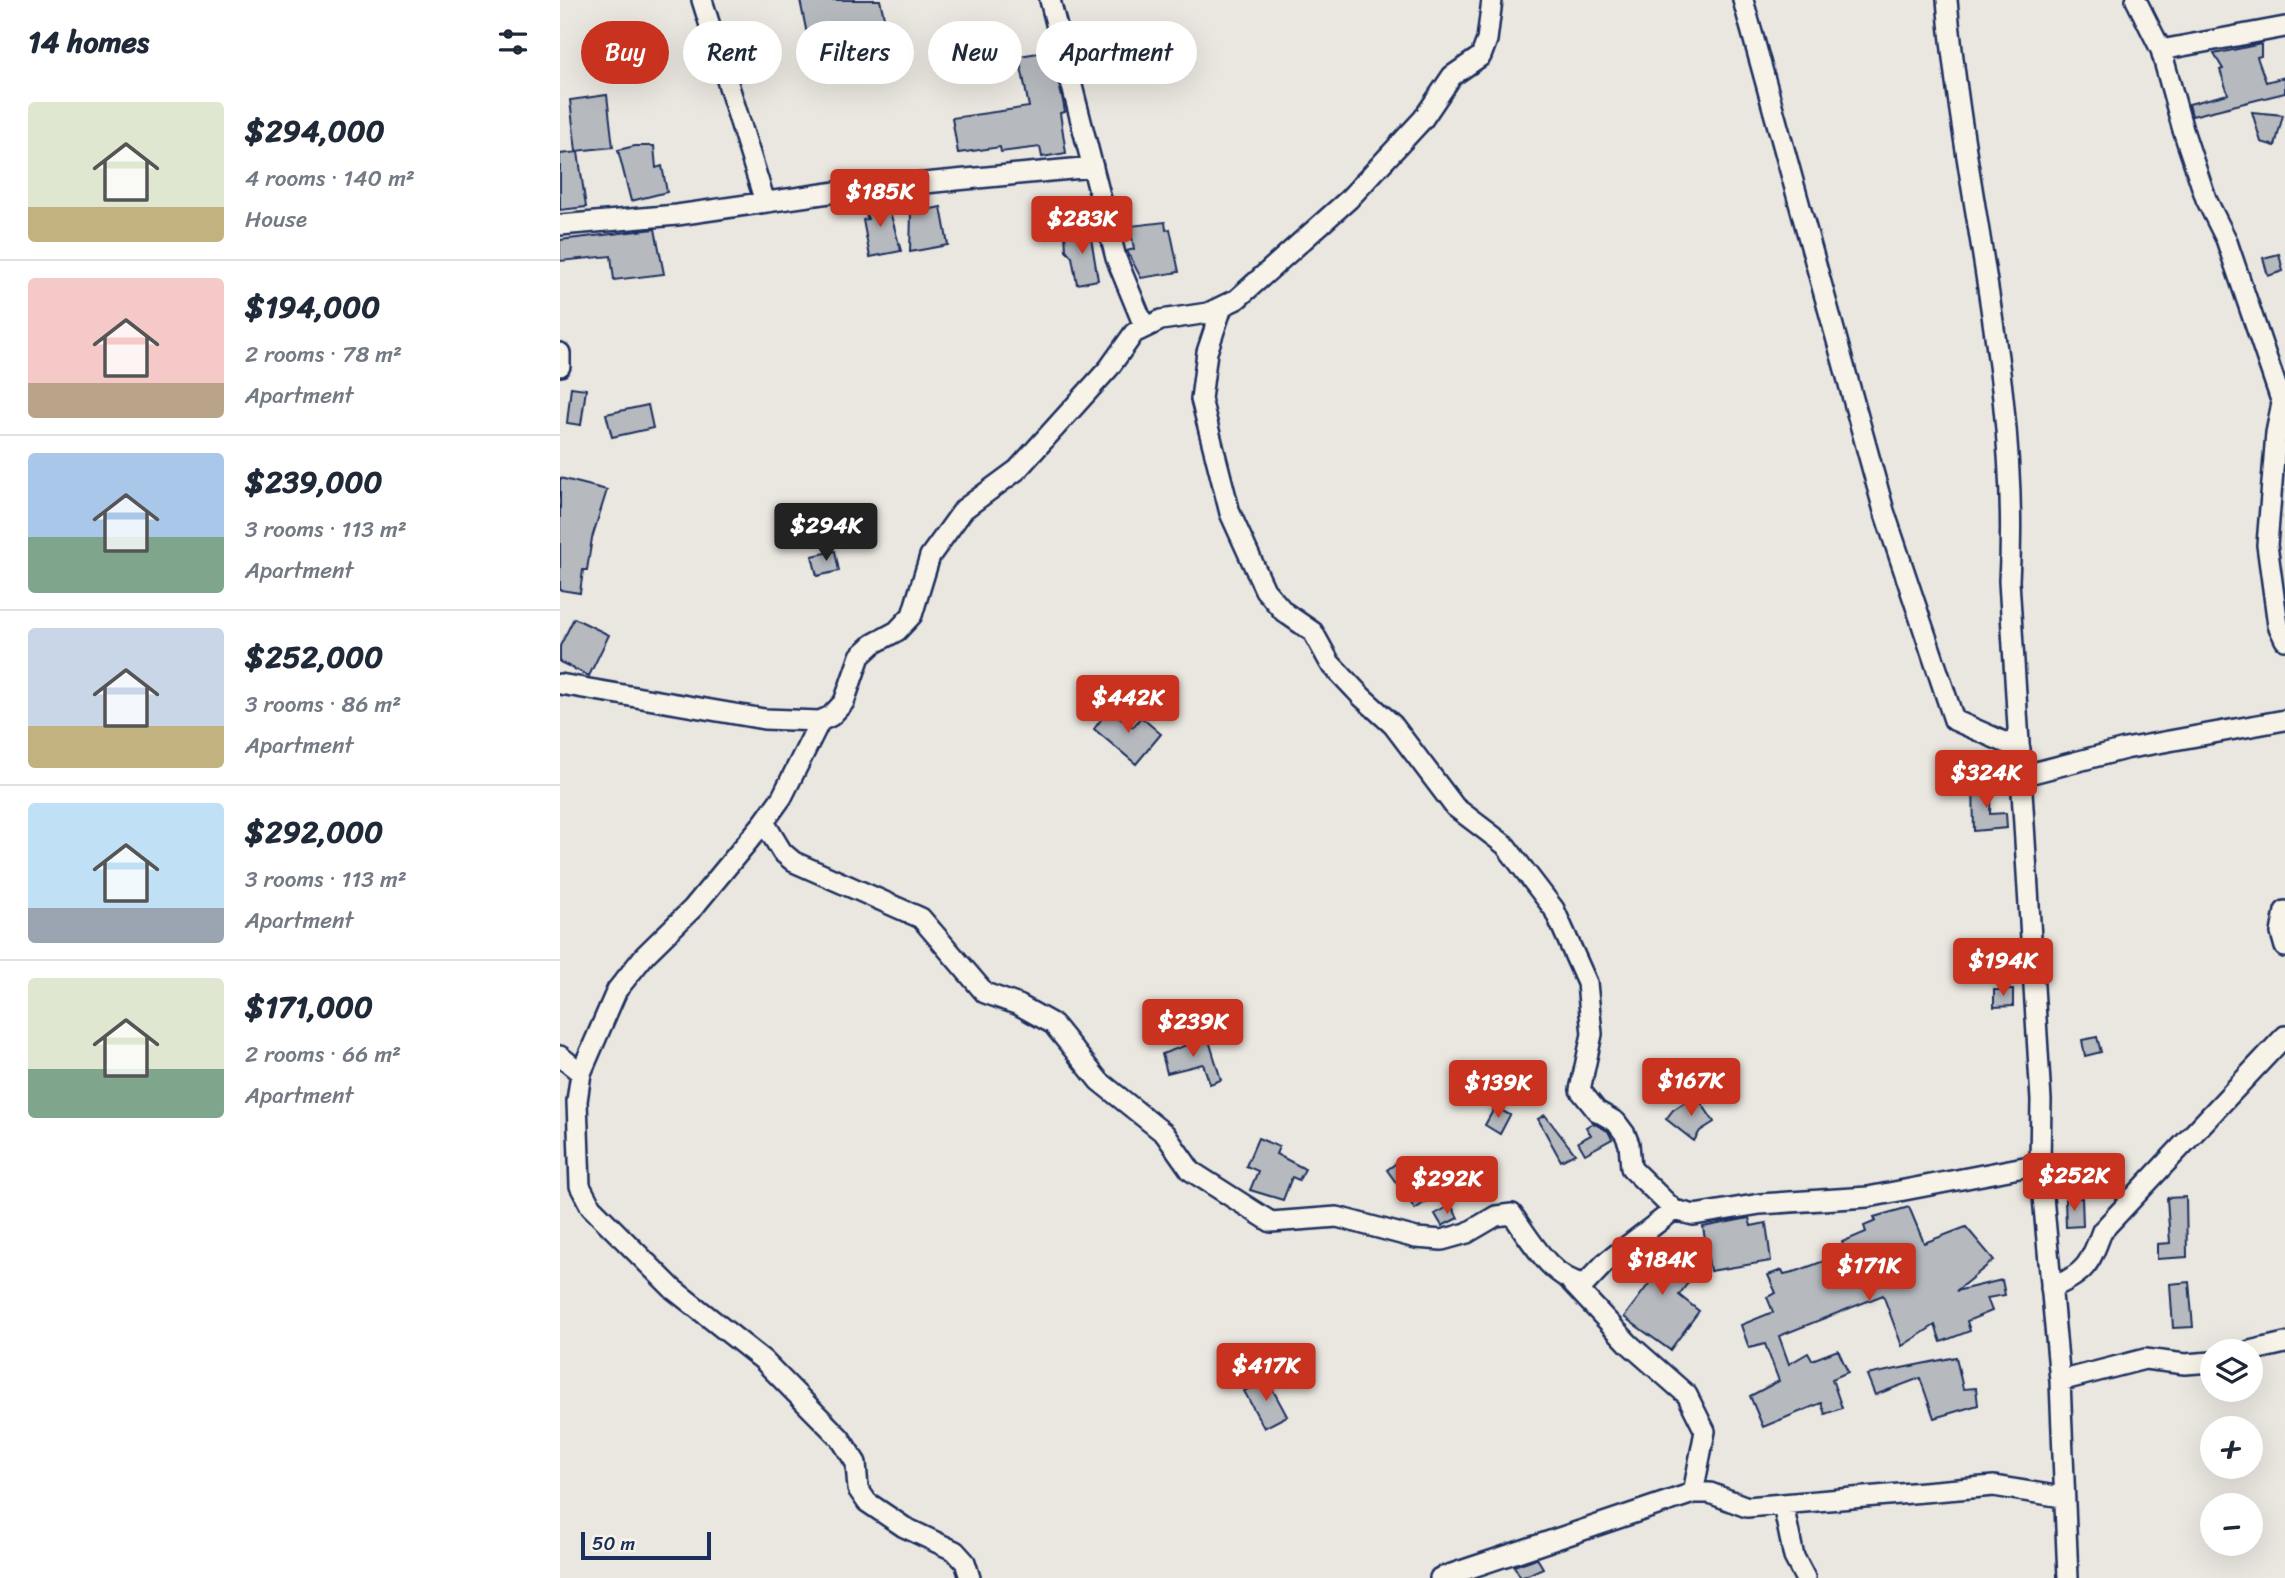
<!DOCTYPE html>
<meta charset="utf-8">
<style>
:root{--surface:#fff;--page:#f6f6f7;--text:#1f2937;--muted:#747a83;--line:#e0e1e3;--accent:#c8321e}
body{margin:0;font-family:Sriracha,sans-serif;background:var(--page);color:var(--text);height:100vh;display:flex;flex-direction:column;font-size:26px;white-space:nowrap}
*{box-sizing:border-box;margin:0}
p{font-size:23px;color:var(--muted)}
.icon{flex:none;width:38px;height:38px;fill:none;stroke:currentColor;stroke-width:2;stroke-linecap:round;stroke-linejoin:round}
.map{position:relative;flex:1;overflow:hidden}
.drawer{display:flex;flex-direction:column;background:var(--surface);width:560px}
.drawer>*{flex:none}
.top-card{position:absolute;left:21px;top:21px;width:665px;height:63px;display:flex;gap:14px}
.buttons{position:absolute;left:1640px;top:1339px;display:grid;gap:14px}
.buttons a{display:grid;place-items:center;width:63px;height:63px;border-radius:50%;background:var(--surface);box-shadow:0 7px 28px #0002;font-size:35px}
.scale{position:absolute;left:21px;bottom:18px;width:130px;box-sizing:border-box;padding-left:7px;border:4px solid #1b2f5e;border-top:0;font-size:19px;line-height:24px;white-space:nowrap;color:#1b2f5e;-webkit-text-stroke:5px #f7f3e8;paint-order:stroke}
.price{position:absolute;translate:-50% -60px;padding:0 16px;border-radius:7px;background:var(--accent);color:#fff;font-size:23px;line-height:46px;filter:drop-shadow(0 2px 4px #0008)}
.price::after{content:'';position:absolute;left:50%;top:42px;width:21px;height:16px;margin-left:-10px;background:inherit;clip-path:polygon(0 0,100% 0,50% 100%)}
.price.active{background:#222;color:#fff}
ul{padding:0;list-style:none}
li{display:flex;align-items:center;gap:21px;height:175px;padding:0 28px}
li+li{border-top:2px solid var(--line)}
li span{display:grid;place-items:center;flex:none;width:196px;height:140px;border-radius:7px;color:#555}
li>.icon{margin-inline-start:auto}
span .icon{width:84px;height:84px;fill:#fffc;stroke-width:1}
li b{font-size:30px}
h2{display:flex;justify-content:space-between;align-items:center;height:84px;padding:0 28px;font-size:30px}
.chip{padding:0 24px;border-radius:32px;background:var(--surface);box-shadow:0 7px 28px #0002;font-size:24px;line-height:63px}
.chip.active{background:var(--accent);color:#fff}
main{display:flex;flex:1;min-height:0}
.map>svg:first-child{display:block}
.building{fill:#b6babf;stroke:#1b2f5e;stroke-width:2}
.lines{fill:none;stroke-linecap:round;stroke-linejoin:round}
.street-casing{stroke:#1b2f5e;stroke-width:24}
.street{stroke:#f7f3e8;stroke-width:19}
</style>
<main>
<section class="drawer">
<h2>14 homes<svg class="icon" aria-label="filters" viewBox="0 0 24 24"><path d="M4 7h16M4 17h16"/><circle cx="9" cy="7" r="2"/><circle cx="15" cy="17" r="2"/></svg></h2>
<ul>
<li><span style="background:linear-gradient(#dfe7d0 75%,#c2b280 0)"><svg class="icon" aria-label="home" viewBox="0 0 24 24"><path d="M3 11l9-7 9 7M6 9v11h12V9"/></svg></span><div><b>$294,000</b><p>4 rooms · 140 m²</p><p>House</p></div></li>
<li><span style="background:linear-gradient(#f6c9c9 75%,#b9a48a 0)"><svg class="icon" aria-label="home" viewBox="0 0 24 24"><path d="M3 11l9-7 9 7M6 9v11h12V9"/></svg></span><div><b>$194,000</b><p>2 rooms · 78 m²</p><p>Apartment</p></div></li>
<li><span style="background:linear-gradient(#a9c7e8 60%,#7fa58c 0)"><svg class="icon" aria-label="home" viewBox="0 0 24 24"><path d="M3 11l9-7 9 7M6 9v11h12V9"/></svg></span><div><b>$239,000</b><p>3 rooms · 113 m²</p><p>Apartment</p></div></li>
<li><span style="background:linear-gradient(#c9d6e8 70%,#c2b280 0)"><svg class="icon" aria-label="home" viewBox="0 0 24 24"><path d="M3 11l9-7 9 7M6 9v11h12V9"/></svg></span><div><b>$252,000</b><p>3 rooms · 86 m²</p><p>Apartment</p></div></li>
<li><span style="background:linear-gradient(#bfe0f5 75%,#9aa5b1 0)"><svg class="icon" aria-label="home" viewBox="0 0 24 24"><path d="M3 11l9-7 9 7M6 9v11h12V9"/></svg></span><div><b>$292,000</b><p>3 rooms · 113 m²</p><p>Apartment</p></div></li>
<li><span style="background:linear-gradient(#dfe7d0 65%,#7fa58c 0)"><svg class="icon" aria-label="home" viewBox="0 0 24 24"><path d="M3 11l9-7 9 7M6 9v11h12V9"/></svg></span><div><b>$171,000</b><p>2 rooms · 66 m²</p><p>Apartment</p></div></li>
</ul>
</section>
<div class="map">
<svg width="1725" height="1578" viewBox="0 0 1725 1578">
<rect width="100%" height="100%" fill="#eae7e0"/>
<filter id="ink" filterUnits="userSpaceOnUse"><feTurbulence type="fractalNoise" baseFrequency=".0143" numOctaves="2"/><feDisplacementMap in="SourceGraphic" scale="14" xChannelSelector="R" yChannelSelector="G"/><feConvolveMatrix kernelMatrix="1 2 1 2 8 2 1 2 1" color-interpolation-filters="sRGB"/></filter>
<g filter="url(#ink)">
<path class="building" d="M240,0H320L328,34L305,39L302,24L270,28L272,35L248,39Z
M1701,44V56L1697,57L1706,82L1725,77V93L1632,116L1629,104L1668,94L1660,70L1663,69L1654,54Z
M491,51L503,101L505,112L500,113L506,153L482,157L480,147L441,152L440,147L398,153L392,118L469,107L459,56Z
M47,95L53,147L16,151L10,100Z
M1692,112L1723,115L1715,146L1701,142Z
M75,146H94L96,168L102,166L107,192L71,201L58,150Z
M18,152L26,207L0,210V154Z
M316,200L317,204L327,201L341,251L310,257L303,220L308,219L301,204Z
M381,207L388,245L350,252L351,213Z
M605,222L606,230L610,229L619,272L581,278L567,251L574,249L570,226Z
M95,229L104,274L54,280L51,256L0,261V240Z
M530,232L538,280L517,284L512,257L506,250L505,234Z
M1719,254L1723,271L1708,276L1703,258Z
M11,387L26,389L21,425L7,423Z
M88,405L93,428L52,437L46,414Z
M0,478L47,490L32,538L27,570H23L20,593L0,590Z
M275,551L279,571L257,576L252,556Z
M14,618L49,635L29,676L0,662V646Z
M549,709L573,727L581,717L601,734L576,764L534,729Z
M1413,782L1431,783L1430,814L1446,813L1447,828L1414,831Z
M1434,990H1453V1006L1434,1007Z
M648,1037L661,1080L650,1084L643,1064L607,1073L602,1054Z
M1537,1037L1541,1052L1525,1056L1522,1040Z
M1136,1095L1154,1122L1140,1131L1134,1141L1106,1119L1113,1110Z
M935,1107L950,1115L940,1134L925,1125Z
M985,1115L1015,1154L1001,1161L978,1119Z
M1033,1123L1048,1131L1052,1139L1025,1154L1018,1142L1031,1135L1026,1127Z
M698,1138L719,1147L716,1154L745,1169L739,1180L732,1177L723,1200L690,1190L698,1171L686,1166Z
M842,1159L870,1199L855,1209L827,1170Z
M1626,1197L1627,1257L1597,1259V1244L1610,1243L1607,1198Z
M1522,1198L1523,1226L1506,1227L1505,1199Z
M891,1205L898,1218L882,1226L875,1214Z
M1349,1207L1364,1243L1406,1227L1434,1260L1396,1291L1442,1280L1445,1295L1427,1298L1432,1311L1407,1321L1410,1331L1381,1342L1375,1325L1342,1346L1323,1295L1219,1336L1229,1364L1248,1353L1252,1360L1278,1350L1288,1372L1272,1379L1282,1408L1265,1414L1261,1403L1203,1427L1190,1396L1219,1381L1205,1344L1189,1348L1181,1325L1213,1312L1207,1297L1216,1293L1208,1275L1222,1270L1224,1274L1237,1271L1286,1253L1282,1242L1306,1232L1304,1226L1316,1221L1314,1217Z
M1189,1218L1191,1226L1206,1223L1211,1261L1150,1271L1143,1227Z
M1093,1242L1135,1273L1119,1295L1139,1311L1110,1350L1064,1317L1094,1277L1069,1260Z
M1629,1282L1633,1327L1613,1328L1610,1284Z
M1396,1357L1403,1389L1416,1388L1418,1405L1374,1418L1360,1378L1315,1395L1307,1375Z
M707,1379L727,1416L704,1428L684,1391Z
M977,1558L983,1568L961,1578L954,1566Z"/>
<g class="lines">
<defs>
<path id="street" d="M142,0L205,202
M490,0L556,258L584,326
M1183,0L1324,511L1394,720L1460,749
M1387,0C1403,193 1461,388 1449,581L1481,1100L1480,1164L1500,1381L1508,1578
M1576,0L1601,50L1623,130L1646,199L1666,239L1722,403L1716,433L1707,545L1718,625L1725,640
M1601,50L1725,27
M0,225L117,215L290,190L533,167
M662,307L647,352L641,399L670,513L705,590L724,612L753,632L770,663L802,697L833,725L895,807L945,845L994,909L1027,983L1032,1034L1020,1090L1037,1111L1056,1122L1065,1134L1069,1144L1071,1168L1114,1210
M0,353V366
M0,684L204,719L260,721
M1461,776L1565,749L1725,720
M204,822L222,852L234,862L361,918L425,993L459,1005L493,1024L539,1081L605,1134L631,1171L711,1222L777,1217L856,1238L882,1240L907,1233L936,1216L952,1214C970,1239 992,1280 1025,1284L1045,1263L1114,1210L1134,1215L1200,1204L1308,1197L1480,1164
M1725,911L1721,933L1725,947
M0,1056L21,1073
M1011,1282L1069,1344L1127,1395L1145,1431L1133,1493
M1491,1288C1525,1274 1530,1264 1542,1231L1725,1036
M1690,1351L1725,1343
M1500,1381L1585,1359L1625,1364L1652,1362
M1223,1505L1234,1557L1245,1578
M410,1578L405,1562L395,1551L344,1527L307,1502L298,1489L296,1463L280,1438L203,1360L113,1289L31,1207L20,1186L17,1101L21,1073L57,990L85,955L133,908L204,822L222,797L260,721L271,716L284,702L300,656L313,644L337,631L352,615L370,556L404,509L457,470L549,368L574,333L601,320L648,313L677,299L788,200L863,119L892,76L921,56L927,40L932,0
M880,1578L1133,1493H1150L1187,1507L1434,1486L1502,1497"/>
</defs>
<use href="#street" class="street-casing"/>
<use href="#street" class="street"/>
</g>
</g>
</svg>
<div class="buttons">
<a><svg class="icon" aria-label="layers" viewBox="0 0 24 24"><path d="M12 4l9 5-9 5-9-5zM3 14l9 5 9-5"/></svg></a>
<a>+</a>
<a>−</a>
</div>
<div class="scale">50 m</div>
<b class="price" style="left:320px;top:229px">$185K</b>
<b class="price" style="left:522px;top:256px">$283K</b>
<b class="price active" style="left:266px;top:563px">$294K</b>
<b class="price" style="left:568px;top:735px">$442K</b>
<b class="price" style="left:1426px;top:810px">$324K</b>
<b class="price" style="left:1443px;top:998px">$194K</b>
<b class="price" style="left:633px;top:1059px">$239K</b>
<b class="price" style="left:1131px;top:1118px">$167K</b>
<b class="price" style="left:938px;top:1120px">$139K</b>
<b class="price" style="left:1514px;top:1213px">$252K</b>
<b class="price" style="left:887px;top:1216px">$292K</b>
<b class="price" style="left:1102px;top:1297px">$184K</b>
<b class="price" style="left:1309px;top:1303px">$171K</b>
<b class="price" style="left:706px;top:1403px">$417K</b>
<div class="top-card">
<a class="chip active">Buy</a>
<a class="chip">Rent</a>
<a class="chip">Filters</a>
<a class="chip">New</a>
<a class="chip">Apartment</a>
</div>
</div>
</main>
